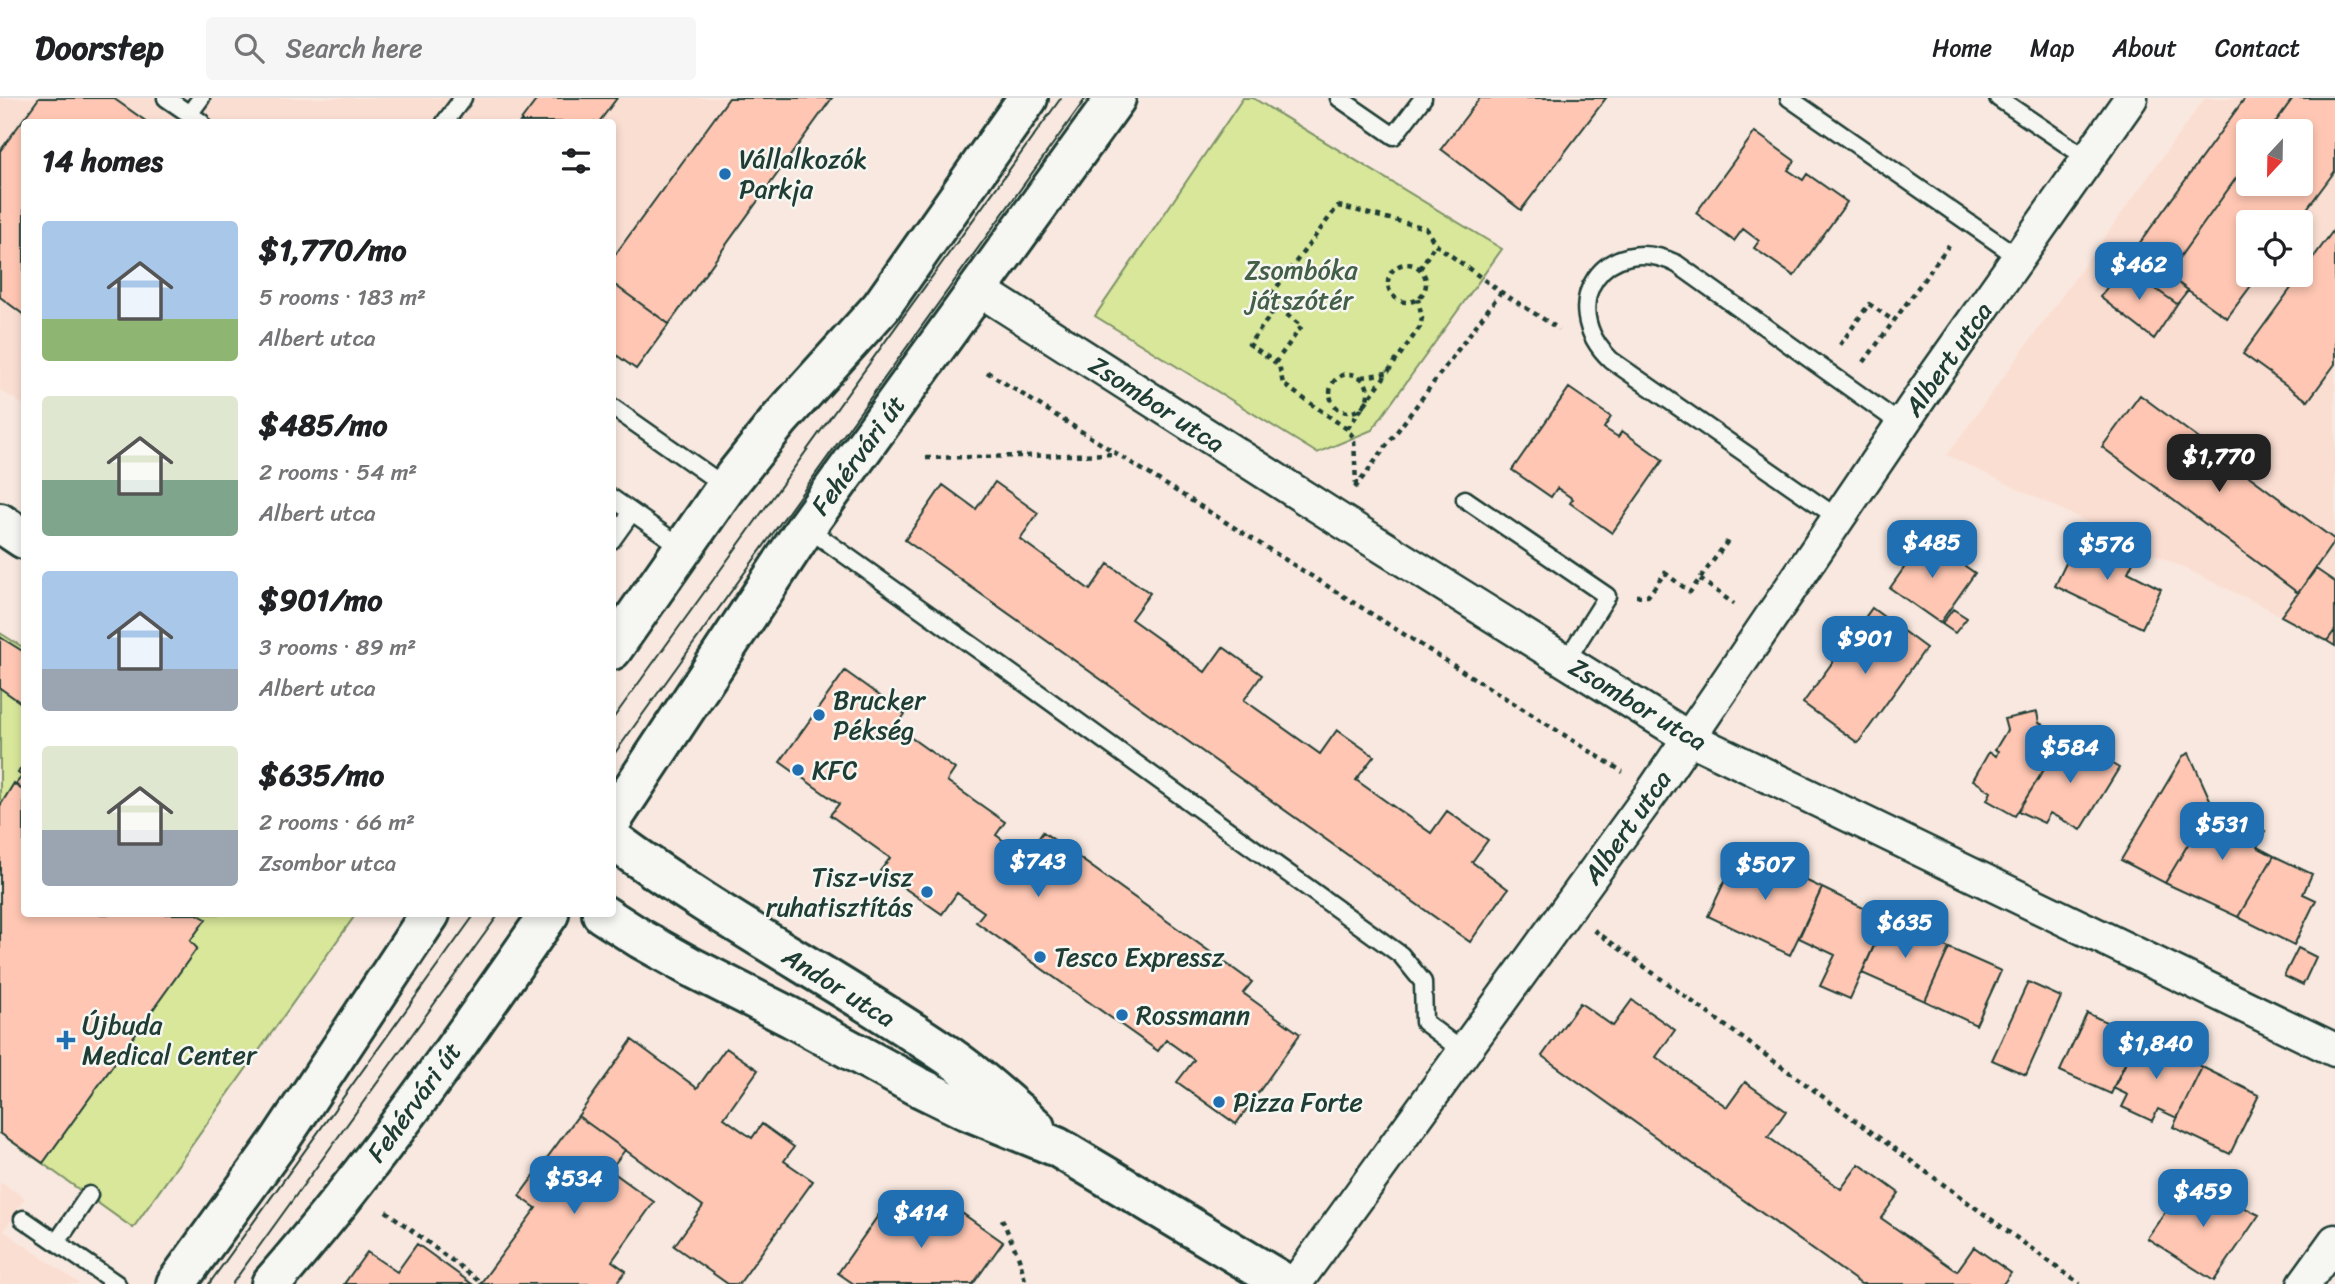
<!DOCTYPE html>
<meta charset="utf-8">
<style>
:root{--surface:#fff;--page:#f6f6f6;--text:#202124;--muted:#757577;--line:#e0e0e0;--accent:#1f6fb2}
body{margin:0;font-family:Sriracha,sans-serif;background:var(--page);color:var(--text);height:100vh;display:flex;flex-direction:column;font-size:26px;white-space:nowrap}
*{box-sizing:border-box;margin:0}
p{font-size:23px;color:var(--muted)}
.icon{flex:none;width:38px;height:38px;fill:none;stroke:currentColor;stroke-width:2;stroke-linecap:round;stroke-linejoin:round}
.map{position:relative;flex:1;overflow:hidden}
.details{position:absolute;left:21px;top:21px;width:595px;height:798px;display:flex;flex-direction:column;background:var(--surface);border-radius:7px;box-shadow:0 4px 10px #0003}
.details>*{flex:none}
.needle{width:46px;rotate:202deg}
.buttons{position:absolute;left:2236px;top:21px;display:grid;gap:14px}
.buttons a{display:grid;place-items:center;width:77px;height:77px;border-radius:7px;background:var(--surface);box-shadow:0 4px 10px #0003;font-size:35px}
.price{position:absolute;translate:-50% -60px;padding:0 16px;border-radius:14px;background:var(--accent);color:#fff;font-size:23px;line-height:46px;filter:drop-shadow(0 2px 4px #0008)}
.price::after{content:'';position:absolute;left:50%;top:42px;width:21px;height:16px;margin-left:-10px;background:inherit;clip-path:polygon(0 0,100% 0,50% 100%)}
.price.current{background:#222;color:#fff}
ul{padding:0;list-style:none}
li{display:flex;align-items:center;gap:21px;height:175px;padding:0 21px}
li span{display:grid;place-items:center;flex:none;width:196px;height:140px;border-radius:7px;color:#555}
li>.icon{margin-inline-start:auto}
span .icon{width:84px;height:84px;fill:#fffc;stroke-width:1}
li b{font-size:30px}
h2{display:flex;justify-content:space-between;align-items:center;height:84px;padding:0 21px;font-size:30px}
header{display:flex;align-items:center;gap:42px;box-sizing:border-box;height:98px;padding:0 35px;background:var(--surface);border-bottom:2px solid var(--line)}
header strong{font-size:33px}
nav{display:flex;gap:38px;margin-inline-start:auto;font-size:24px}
.search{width:490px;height:63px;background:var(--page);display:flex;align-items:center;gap:18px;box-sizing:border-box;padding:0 24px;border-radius:7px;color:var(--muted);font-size:26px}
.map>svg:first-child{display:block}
.built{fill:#fbded2;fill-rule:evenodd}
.green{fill:#d8e79a;stroke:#7c9267;stroke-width:2}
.building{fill:#ffc7b3;stroke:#1f3d34;stroke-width:2}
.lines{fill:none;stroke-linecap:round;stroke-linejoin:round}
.lane-casing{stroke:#1f3d34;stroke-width:21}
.street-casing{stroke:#1f3d34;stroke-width:37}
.secondary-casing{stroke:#1f3d34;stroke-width:44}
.primary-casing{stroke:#1f3d34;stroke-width:44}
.path{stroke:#1f3d34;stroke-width:4.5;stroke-dasharray:5 5;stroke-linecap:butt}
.lane{stroke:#f6f6f2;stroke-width:16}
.street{stroke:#f6f6f2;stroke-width:32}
.secondary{stroke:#f6f6f2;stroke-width:38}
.primary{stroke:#f6f6f2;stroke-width:38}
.tram{stroke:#1f3d34;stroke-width:2}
.poi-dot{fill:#1f6fb2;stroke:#f6f6f2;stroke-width:2.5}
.labels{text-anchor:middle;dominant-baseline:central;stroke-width:5;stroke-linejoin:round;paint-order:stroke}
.poi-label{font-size:26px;fill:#1f3d34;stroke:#f6f6f2;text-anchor:start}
.park-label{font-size:26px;fill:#445f48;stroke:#f6f6f2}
.street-label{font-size:26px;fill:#1f3d34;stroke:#f6f6f2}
</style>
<header>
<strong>Doorstep</strong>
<div class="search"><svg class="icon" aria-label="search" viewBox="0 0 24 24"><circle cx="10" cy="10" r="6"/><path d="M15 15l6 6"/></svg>Search here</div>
<nav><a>Home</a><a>Map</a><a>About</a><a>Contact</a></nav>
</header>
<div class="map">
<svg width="2335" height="1186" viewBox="0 0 2335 1186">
<rect width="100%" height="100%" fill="#f9e8df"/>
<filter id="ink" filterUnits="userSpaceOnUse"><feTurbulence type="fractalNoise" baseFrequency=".0143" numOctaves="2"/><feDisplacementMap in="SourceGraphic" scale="14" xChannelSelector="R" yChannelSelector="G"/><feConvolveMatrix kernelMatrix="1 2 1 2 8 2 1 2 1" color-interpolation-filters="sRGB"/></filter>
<g filter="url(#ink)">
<path class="built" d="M0,0H832L636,271L613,254L612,24H24V307L0,292Z
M2205,0H2335V548L2263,508L1947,357ZM2249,33H2301V86H2249ZM2249,124H2301V177H2249Z
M0,1084L25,1100L4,1133L80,1186H0Z"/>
<path class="green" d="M1243,0H1253L1502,151L1372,332L1317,355L1095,218Z
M0,535L24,550V816H356L133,1130L0,1035Z"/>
<path class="building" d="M39,0H113L147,24H24V217L0,199V53Z
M538,0H617L599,24H520Z
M729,0H832L669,226L612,185V161Z
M1480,0H1606L1521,112L1441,51Z
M2245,0H2293L2269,33H2249V62L2167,177L2188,192L2177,206L2123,168Z
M2293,0H2335V73L2297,124H2249V177H2259L2227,220L2167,177L2249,62V86H2301V33H2269Z
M1755,34L1795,63L1788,72L1803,82L1807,76L1847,104L1794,178L1754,150L1759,143L1743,131L1734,143L1696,115Z
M2335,130V266L2308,303L2243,256Z
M2123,168L2177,206L2154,241L2100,199Z
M612,185L669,226L636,271L612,254Z
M1569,290L1611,319L1604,330L1618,339L1622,333L1663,362L1612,435L1570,405L1573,401L1557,390L1551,399L1512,372Z
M2140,297L2335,442L2298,495L2102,349Z
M995,384L1038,415L1020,441L1090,492L1108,466L1150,495L1131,521L1205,574L1223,549L1262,577L1244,602L1320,656L1337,632L1374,658L1356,682L1431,735L1447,713L1488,742L1472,764L1508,791L1470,844L905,442L943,387L976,411Z
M2080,436L2134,462L2128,474L2161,491L2142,530L2055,488Z
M1925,440L1975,475L1940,525L1890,490Z
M2316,471L2335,484V532L2327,543L2281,518Z
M1872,510L1926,550L1858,645L1803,605Z
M1953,511L1967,520L1955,535L1942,526Z
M2335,532V548L2327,543Z
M0,539L24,554V607L0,590Z
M845,573L905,616L896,629L955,671L947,683L1005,724L996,737L1026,759L1043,734L1252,884L1243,895L1300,936L1236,1026L1177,984L1194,962L1166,942L1158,953L976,824L984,814L957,795L942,816L880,773L890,760L830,717L839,706L780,664Z
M2037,614L2039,625L2065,638L2015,718L1987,702L1991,694L1973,682L1989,654L1996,658L1998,653L1995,652L2007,632L2004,621Z
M2065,638L2119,670L2081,732L2050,715L2044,725L2018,713Z
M2189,655L2212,706L2165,785L2121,762L2183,658Z
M24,665V693L15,687L22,678L18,675Z
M14,685L24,693V816H197L206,821L190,843L197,850L43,1065L0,1035V708Z
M2212,706L2265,733L2257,749L2274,758L2238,819L2165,785Z
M1740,751L1822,790L1790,857L1708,818Z
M2274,758L2312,776L2303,796L2316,802L2294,847L2238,819Z
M1822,790L1886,821L1850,901L1820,888L1835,857L1799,840Z
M1886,821L1949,850L1925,903L1862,875Z
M1949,850L2001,873L1976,927L1925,903Z
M2298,850L2316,859L2303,887L2284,878Z
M2028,884L2061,899L2026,977L1992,962Z
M1632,902L1675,932L1656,959L1727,1009L1745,984L1786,1013L1768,1039L1841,1091L1859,1066L1899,1095L1881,1120L1957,1173L1974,1149L2011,1175L2003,1186H1861L1542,958L1580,905L1613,928Z
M2087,915L2138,939L2111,996L2060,973Z
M2138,939L2202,969L2177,1020L2158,1011L2152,1023L2122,1009L2128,997L2113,990Z
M632,942L697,990L726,950L758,972L724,1020L752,1040L762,1026L794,1049L784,1063L813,1083L739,1186H728L674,1148L703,1108L578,1018Z
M2202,969L2259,997L2230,1056L2173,1029Z
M578,1018L625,1052L610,1072L654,1104L612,1163L626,1173L616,1186H480L536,1110L519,1098Z
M2188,1082L2259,1117L2214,1183L2147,1140Z
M889,1102L928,1129L946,1104L1003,1144L973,1186H854L838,1175Z
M417,1146L472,1186H344L367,1154L397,1174Z"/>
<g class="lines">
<defs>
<path id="lane" d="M166,0L201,24
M1339,0L1394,38L1423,0
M1789,0L2018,159
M1998,0L2088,61
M189,16L201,0
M445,24L463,0
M612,309L726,389
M612,400L683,450
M1465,401L1607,498L1566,563
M1838,420L1611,262C1553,207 1606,131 1677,166L1902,327
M806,429L997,565L1401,857L1423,884L1424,924L1465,955
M612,442L632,414
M23,1121L117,1186
M57,1144L89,1097"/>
<path id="street" d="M978,191L1335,419L1689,640L2335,952
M1295,1186L1653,693L1934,279L2131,0
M2304,1186L2335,1143"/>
<path id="secondary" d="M612,552L726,389L780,321L881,209L1028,0
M612,722L806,429L1116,0
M176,1186L278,1045L430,816
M271,1186C372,1070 462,942 549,816"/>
<path id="primary" d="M0,425L24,441
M612,741C717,819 832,879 940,952C974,974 1004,1002 1035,1029
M602,816L641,841L691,869L790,919L915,987L966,1012L1057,1049L1286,1186"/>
</defs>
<use href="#lane" class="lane-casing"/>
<use href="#street" class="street-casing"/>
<use href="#secondary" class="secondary-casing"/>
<use href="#primary" class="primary-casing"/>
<path class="path" d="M1388 185a19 19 0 1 1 38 0a19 19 0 1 1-38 0Z
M1420,171L1435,146
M1840,247L1869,206L1894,223
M1864,264L1949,147
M1275,265L1302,228L1277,209
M987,274L1623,674
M1330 295a19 19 0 1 1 38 0a19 19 0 1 1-38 0Z
M1362,279L1387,275
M1347,331L1283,286L1279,267L1249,246L1277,209L1267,202L1338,108L1426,130L1435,146L1501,194L1559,231
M926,360L1117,356
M1356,388L1354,340L1347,331L1420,229L1422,220L1418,201
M1355,390L1501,194
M1700,481L1734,506
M1636,498H1648L1665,475L1690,494L1730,440
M1594,832L2080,1186
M386,1113L483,1186
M1002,1121L1019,1160L1026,1186"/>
<use href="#lane" class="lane"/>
<use href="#street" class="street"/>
<use href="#secondary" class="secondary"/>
<use href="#primary" class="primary"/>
<path class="tram" d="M612,622L1061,0
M612,659L1086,0
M209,1186L475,816
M232,1186L499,816"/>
</g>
</g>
<g class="poi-dot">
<circle cx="725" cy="76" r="7"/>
<circle cx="819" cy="617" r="7"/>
<circle cx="798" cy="672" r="7"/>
<circle cx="927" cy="794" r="7"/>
<circle cx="1040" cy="859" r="7"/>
<circle cx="1122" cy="917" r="7"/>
<path d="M62.5 931.5h7v7h7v7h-7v7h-7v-7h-7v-7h7z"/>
<circle cx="1219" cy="1004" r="7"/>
</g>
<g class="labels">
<g class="poi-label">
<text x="739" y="61">Vállalkozók<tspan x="739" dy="30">Parkja</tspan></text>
<text x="833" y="602">Brucker<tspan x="833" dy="30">Pékség</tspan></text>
<text x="812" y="672">KFC</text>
<text x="913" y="779" text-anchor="end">Tisz-visz<tspan x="913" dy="30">ruhatisztítás</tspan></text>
<text x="1054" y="859">Tesco Expressz</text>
<text x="1136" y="917">Rossmann</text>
<text x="82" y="927">Újbuda<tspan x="82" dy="30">Medical Center</tspan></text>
<text x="1233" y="1004">Pizza Forte</text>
</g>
<g class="park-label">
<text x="1301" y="172">Zsombóka<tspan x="1301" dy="30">játszótér</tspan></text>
</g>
<g class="street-label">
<text transform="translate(1948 261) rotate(-55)">Albert utca</text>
<text transform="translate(1157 306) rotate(33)">Zsombor utca</text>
<text transform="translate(858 357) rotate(-54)">Fehérvári út</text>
<text transform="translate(1638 606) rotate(31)">Zsombor utca</text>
<text transform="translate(1627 729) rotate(-55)">Albert utca</text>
<text transform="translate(839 889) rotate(32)">Andor utca</text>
<text transform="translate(414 1004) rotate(-54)">Fehérvári út</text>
</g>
</g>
</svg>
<div class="buttons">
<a><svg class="needle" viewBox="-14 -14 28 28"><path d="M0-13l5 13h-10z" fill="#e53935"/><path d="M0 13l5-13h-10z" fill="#757577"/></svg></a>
<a><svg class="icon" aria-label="locate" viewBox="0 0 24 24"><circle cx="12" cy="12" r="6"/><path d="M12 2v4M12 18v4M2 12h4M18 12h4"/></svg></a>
</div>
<b class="price" style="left:2139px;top:204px">$462</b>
<b class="price current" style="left:2219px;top:396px">$1,770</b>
<b class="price" style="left:1932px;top:482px">$485</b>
<b class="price" style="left:2107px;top:484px">$576</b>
<b class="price" style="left:1865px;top:578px">$901</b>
<b class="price" style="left:2070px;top:687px">$584</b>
<b class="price" style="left:2222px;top:764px">$531</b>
<b class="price" style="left:1038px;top:801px">$743</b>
<b class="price" style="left:1765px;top:804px">$507</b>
<b class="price" style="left:1905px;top:862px">$635</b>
<b class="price" style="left:2156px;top:983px">$1,840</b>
<b class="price" style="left:574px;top:1118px">$534</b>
<b class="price" style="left:2203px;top:1131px">$459</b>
<b class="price" style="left:921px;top:1152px">$414</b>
<section class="details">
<h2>14 homes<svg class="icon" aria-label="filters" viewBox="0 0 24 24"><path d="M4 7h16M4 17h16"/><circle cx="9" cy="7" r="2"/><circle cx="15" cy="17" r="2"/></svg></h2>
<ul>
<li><span style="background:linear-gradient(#a9c7e8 70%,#8fb573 0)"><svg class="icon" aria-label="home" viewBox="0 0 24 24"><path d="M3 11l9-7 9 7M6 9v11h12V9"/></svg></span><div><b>$1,770/mo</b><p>5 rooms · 183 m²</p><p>Albert utca</p></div></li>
<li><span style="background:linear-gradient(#dfe7d0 60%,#7fa58c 0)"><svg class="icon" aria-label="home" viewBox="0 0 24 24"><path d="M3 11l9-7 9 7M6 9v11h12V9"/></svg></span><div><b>$485/mo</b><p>2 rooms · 54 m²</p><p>Albert utca</p></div></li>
<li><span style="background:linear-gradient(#a9c7e8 70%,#9aa5b1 0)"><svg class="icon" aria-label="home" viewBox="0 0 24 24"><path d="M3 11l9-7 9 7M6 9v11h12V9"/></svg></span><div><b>$901/mo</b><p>3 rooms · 89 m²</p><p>Albert utca</p></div></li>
<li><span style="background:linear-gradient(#dfe7d0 60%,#9aa5b1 0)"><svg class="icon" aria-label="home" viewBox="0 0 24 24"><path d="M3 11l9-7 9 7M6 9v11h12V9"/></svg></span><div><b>$635/mo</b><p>2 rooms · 66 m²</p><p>Zsombor utca</p></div></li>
</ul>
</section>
</div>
